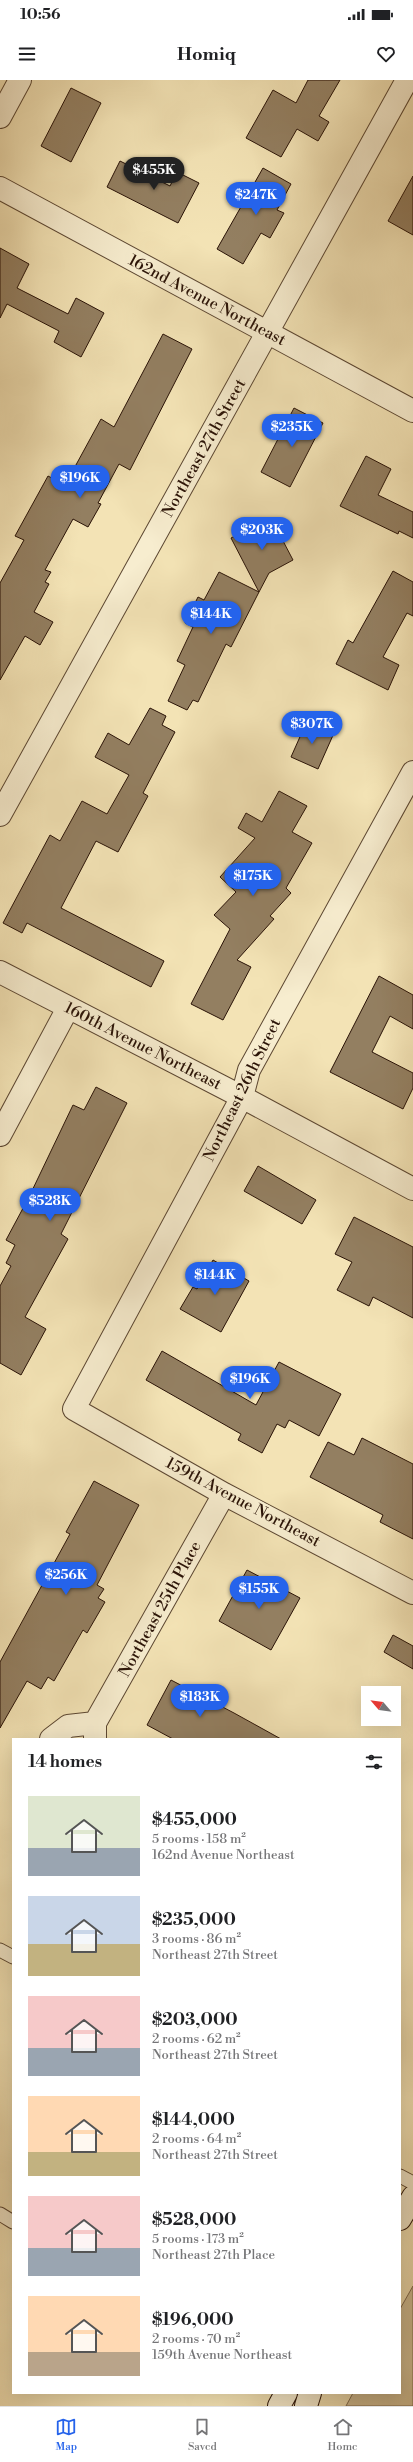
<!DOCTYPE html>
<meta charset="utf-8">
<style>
:root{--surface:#fff;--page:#f2f2f2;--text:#202124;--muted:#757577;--line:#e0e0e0;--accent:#2563eb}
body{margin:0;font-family:"Libre Bodoni",serif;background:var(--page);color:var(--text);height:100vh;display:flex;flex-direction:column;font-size:15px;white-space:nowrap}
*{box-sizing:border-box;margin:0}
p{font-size:13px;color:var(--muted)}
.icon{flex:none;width:22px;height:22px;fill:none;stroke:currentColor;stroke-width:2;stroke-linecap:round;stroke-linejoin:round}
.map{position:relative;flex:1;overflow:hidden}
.panel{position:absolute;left:12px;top:1658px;width:389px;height:656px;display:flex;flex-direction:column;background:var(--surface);border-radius:0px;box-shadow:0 4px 16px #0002}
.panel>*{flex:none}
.needle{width:26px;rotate:298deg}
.buttons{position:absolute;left:361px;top:1606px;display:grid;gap:8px}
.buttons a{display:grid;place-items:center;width:40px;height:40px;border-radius:0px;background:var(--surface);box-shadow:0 4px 16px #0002;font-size:20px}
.price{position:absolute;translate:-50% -34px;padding:0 9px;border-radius:14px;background:var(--accent);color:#fff;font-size:13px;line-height:26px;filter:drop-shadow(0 1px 2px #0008)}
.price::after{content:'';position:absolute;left:50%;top:24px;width:12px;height:9px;margin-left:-6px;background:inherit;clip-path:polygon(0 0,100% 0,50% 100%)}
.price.current{background:#222;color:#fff}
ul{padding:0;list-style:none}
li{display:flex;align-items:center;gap:12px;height:100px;padding:0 16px}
li span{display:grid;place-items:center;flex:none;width:112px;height:80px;border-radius:0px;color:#555}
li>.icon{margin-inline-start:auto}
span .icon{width:48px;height:48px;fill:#fffc;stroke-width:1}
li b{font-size:17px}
h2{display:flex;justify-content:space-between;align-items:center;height:48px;padding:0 16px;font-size:17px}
.status{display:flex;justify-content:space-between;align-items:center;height:28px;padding:0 20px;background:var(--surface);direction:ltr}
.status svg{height:11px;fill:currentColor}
header{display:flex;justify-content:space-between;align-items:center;height:52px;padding:0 16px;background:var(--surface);font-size:18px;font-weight:700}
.dock{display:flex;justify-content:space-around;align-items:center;height:56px;border-top:1px solid var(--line);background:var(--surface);font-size:11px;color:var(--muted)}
.dock a{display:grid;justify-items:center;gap:2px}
.dock .current{color:var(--accent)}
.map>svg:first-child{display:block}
.green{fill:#d1c097;stroke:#7e6a4f}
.building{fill:#937f61;stroke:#2a1307}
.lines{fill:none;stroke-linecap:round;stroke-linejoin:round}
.service-casing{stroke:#5c4732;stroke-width:15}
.minor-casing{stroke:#5c4732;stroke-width:24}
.secondary-casing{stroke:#2a1307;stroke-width:24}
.service{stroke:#f7edcf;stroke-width:13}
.minor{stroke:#f7edcf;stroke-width:22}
.secondary{stroke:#f7edcf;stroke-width:22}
.labels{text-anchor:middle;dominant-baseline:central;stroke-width:4;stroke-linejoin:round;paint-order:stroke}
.street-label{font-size:16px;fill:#2a1307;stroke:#f7edcf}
</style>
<div class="status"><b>10:56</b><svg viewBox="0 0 49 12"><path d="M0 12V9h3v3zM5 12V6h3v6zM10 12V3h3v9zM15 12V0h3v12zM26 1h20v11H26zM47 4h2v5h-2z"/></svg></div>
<header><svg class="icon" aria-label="menu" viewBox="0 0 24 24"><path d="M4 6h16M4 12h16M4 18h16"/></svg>Homiq<svg class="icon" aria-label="heart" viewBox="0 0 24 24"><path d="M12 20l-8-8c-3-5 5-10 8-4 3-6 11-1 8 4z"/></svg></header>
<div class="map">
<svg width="413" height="2326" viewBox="0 0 413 2326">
<rect width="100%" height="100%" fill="#f3e3b5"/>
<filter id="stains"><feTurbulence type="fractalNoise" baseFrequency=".005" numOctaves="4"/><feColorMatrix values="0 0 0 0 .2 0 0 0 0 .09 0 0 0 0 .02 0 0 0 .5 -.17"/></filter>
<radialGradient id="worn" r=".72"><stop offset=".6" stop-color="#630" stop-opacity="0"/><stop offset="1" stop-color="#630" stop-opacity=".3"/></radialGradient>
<path class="green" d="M413,2206V2326H346L353,2313H400V2229Z"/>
<path class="building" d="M308,0H340L319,36L329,42L318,61L297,49L281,77L246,58L273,10L296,23Z
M71,8L101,23L71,82L41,66Z
M120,81L170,106L177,92L199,103L178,143L107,107Z
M263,88L291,104L277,130L284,133L270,158L261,153L243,184L217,169Z
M413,96V155L388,141Z
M0,168L29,184L17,208L68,234L76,218L104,233L81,277L54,262L59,251L7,224L0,238Z
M163,254L192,269L130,390L119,384L98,423L101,424L88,447L73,439L45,490L51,492L45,502L49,504L34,532L53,542L40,565L25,556L0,600V503L24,460L15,456L48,396L65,405L101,339L114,347Z
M294,328L323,343L290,407L261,392Z
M366,376L391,389L378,415L413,432V458L399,451L398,454L340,426Z
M271,438L293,480L269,493L259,512L231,458Z
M393,491L413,502V536L407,533L383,577L399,585L388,610L336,584L348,560L353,563Z
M219,492L259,512L231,567L226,564L198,622L193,620L187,630L168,621L185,585L177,581L193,547L185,543L198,517L204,520Z
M150,628L166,636L162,645L175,652L143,713L148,716L118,772L96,761L61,828L164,881L151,907L27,843L22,853L3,843L50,755L60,761L82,721L107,734L129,695L95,677L108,653L129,665Z
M307,641L334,653L318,689L291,677Z
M279,711L307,726L292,752L312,763L286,808L291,813L270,836L274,839L237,880L251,887L223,940L191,924L230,849L214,835L236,812L220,797L255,758L238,748L246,733L262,742Z
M379,896L413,915V949L390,936L372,972L413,993V1008L403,1029L330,992Z
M96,1007L127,1023L61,1154L68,1159L25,1237L46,1249L21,1295L0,1283V1206L11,1186L6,1183L15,1165L6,1160L29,1117L73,1025L84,1030Z
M258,1086L316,1120L302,1144L244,1111Z
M354,1137L413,1167V1238L373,1217L369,1226L337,1210L352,1182L335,1174Z
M213,1180L249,1201L221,1252L180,1229L193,1207L197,1209Z
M162,1271L256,1325L279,1282L341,1314L319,1356L289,1340L285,1348L277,1344L262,1373L238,1360L241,1354L146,1300Z
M362,1358L413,1384V1459L380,1442L383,1435L310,1397L328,1362L354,1375Z
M94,1401L139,1425L97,1505L104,1509L98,1518L105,1522L87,1553L83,1550L54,1601L48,1597L41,1609L27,1601L0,1648V1582L70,1454L66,1452Z
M247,1490L300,1518L271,1570L219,1541Z
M393,1555L413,1566V1589L384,1572Z
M171,1600L234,1633L281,1659H173L147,1645Z"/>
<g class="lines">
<defs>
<path id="service" d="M0,1870L13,1877
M400,2096L413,2103
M0,2134L13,2142"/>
<path id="minor" d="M0,37L20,0
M0,108L413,331
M413,692L249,990L242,1017L74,1329L224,1414L413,1513
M0,735L407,0
M0,892L242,1017L413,1109
M0,1055L68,928
M51,1659L68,1646L95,1643
M95,1659V1643L224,1414"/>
<path id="secondary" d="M400,2139L413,2117
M279,2326L286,2313
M306,2326L310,2313"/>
</defs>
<use href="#service" class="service-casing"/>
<use href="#minor" class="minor-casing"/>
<use href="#secondary" class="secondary-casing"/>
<use href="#service" class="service"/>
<use href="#minor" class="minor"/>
<use href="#secondary" class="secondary"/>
</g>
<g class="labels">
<g class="street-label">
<text transform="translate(207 220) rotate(28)">162nd Avenue Northeast</text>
<text transform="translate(204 368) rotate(-61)">Northeast 27th Street</text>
<text transform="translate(143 966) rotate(27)">160th Avenue Northeast</text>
<text transform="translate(242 1010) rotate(-64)">Northeast 26th Street</text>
<text transform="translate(243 1422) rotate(28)">159th Avenue Northeast</text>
<text transform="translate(160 1529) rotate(-61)">Northeast 25th Place</text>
</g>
</g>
<rect width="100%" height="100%" filter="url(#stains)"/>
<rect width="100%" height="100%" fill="url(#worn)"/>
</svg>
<div class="buttons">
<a><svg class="needle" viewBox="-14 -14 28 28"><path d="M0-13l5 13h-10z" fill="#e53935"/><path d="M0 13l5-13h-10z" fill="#757577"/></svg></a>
</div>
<b class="price current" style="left:154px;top:111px">$455K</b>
<b class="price" style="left:256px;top:136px">$247K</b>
<b class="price" style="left:292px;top:368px">$235K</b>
<b class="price" style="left:80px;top:419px">$196K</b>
<b class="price" style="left:262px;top:471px">$203K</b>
<b class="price" style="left:211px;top:555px">$144K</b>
<b class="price" style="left:312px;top:665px">$307K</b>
<b class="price" style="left:253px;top:817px">$175K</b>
<b class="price" style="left:50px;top:1142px">$528K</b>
<b class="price" style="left:215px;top:1216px">$144K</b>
<b class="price" style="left:250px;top:1320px">$196K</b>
<b class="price" style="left:66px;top:1516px">$256K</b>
<b class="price" style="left:259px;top:1530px">$155K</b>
<b class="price" style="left:200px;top:1638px">$183K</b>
<section class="panel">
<h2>14 homes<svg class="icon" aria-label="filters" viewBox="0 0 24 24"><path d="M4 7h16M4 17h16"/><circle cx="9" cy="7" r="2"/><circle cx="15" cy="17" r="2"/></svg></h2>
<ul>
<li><span style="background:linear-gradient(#dfe7d0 65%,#9aa5b1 0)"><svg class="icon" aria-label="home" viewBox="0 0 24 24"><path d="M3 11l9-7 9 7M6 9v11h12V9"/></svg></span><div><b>$455,000</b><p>5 rooms · 158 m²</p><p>162nd Avenue Northeast</p></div></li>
<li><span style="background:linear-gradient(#c9d6e8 60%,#c2b280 0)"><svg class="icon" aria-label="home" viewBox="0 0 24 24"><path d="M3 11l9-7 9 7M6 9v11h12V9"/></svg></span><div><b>$235,000</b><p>3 rooms · 86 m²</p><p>Northeast 27th Street</p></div></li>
<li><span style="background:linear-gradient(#f6c9c9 65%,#9aa5b1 0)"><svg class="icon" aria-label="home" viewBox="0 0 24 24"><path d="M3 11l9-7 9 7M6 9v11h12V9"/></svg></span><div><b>$203,000</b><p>2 rooms · 62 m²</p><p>Northeast 27th Street</p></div></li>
<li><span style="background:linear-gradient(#ffd9b3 70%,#c2b280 0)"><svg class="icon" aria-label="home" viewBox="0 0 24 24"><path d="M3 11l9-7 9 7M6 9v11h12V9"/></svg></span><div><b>$144,000</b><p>2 rooms · 64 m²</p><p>Northeast 27th Street</p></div></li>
<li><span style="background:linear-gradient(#f6c9c9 65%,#9aa5b1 0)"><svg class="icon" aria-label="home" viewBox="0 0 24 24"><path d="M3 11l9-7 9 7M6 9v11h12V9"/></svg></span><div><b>$528,000</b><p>5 rooms · 173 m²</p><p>Northeast 27th Place</p></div></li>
<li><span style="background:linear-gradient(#ffd9b3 70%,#b9a48a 0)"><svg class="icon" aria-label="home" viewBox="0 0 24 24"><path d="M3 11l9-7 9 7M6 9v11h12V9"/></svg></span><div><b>$196,000</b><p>2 rooms · 70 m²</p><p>159th Avenue Northeast</p></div></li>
</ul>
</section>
</div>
<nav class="dock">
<a class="current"><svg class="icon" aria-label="map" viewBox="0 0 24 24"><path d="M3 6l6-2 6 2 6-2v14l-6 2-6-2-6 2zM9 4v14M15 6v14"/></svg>Map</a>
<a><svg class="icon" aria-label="saved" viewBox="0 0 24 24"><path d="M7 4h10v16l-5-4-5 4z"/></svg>Saved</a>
<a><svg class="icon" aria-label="home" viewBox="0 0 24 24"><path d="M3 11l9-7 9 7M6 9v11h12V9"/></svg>Home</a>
</nav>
